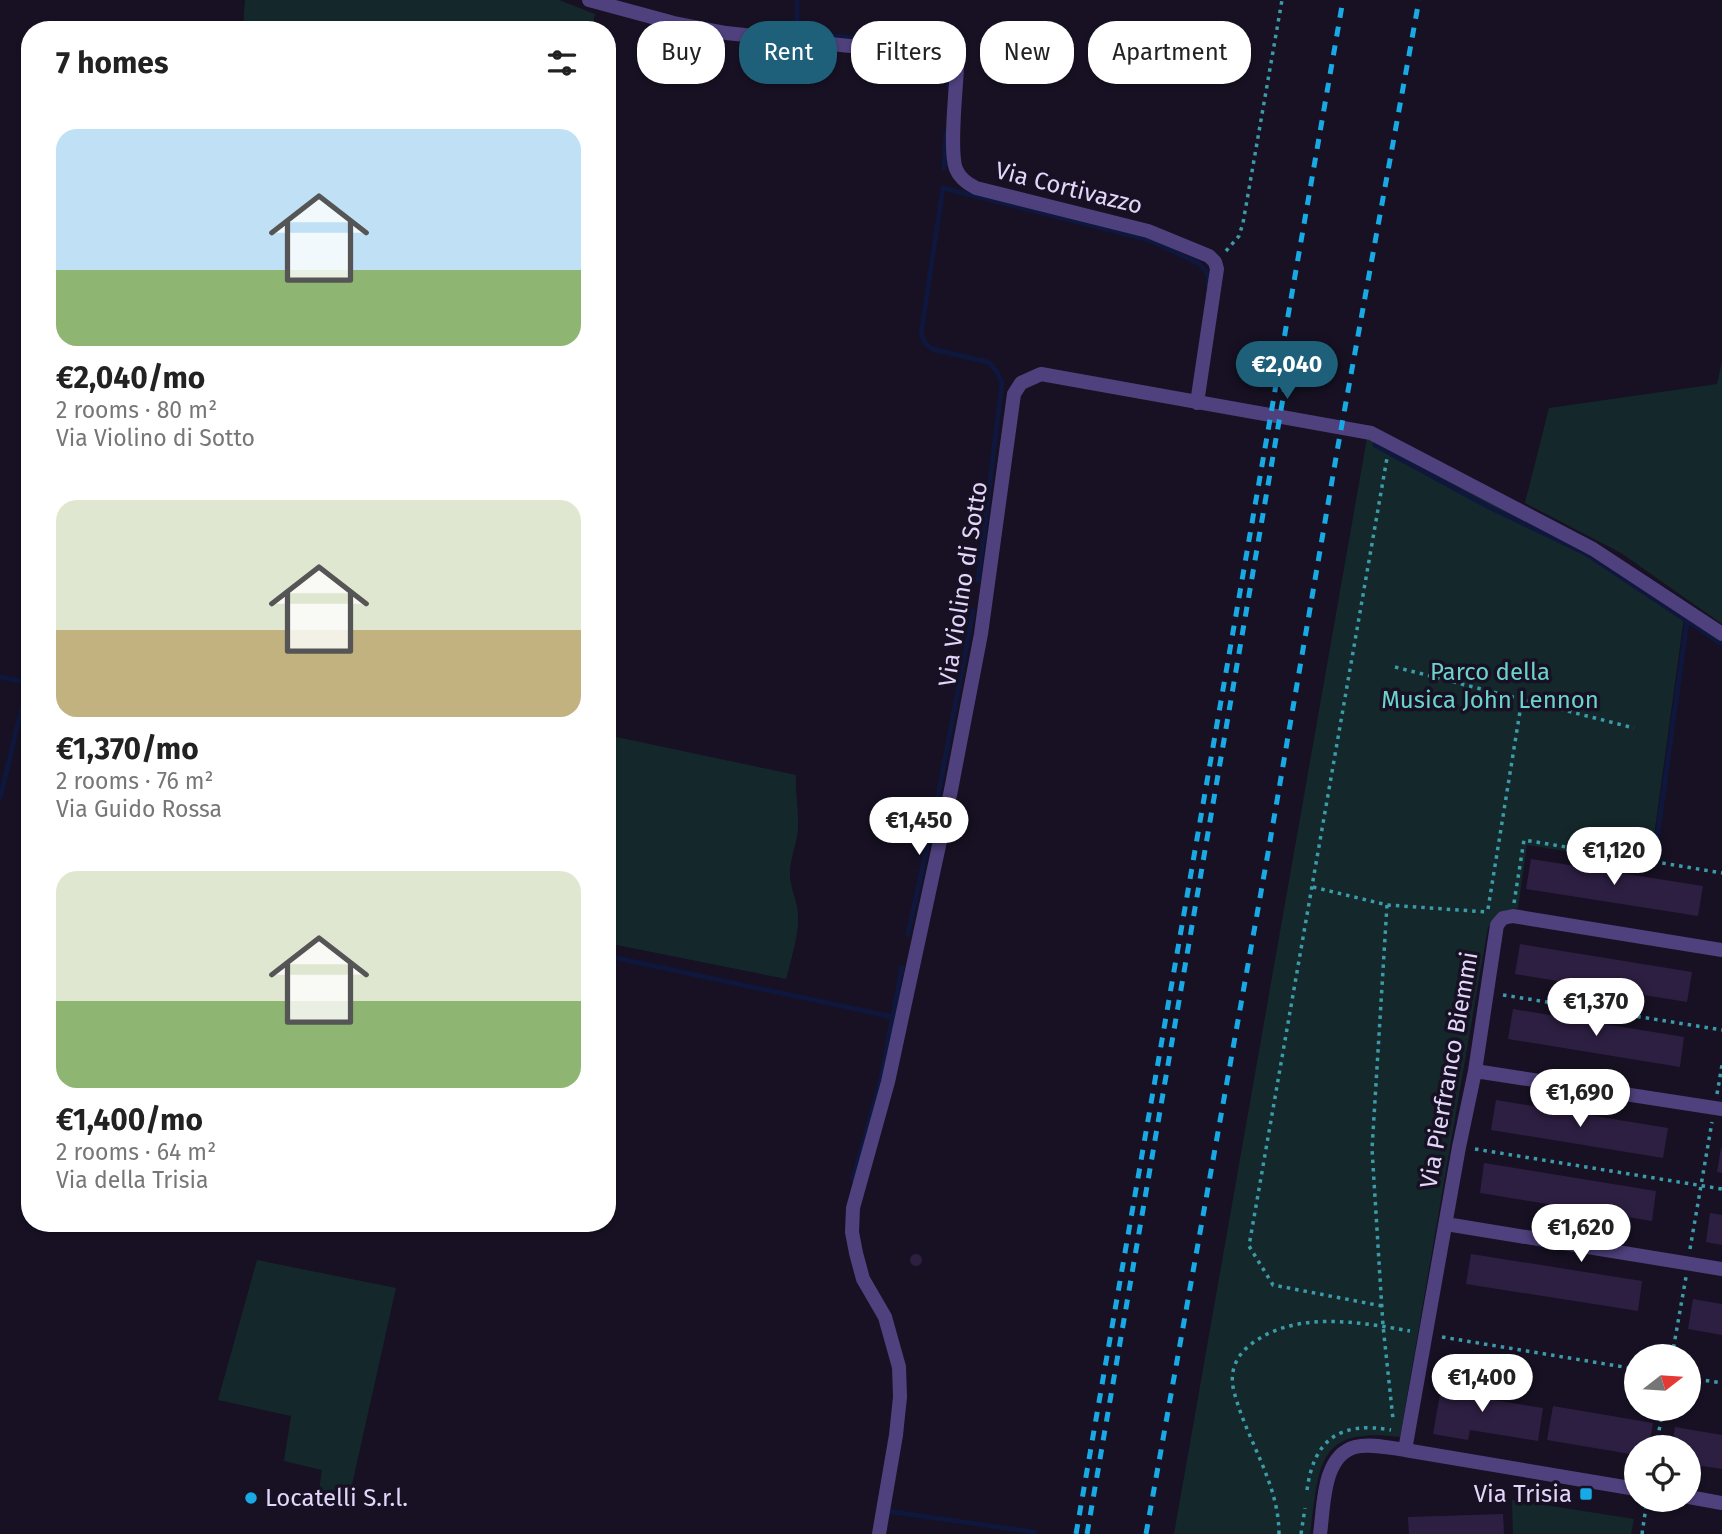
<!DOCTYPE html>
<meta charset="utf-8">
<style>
:root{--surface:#fff;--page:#f6f6f6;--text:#222;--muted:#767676;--accent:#1e5f7a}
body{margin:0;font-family:"Fira Sans",sans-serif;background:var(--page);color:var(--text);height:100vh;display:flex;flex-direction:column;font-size:26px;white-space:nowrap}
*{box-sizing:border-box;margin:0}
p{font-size:23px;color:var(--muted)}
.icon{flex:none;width:38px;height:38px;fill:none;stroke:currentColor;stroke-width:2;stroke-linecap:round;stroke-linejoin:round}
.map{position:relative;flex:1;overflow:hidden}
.side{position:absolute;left:21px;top:21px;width:595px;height:1211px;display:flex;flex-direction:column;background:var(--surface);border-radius:28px;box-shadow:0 2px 5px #0004}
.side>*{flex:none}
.guide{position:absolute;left:637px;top:21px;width:665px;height:63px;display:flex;gap:14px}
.needle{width:46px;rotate:73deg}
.fabs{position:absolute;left:1624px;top:1344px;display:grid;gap:14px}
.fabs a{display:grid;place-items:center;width:77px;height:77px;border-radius:50%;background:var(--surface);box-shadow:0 2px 5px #0004;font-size:35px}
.price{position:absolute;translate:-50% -60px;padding:0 16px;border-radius:24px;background:#fff;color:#222;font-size:23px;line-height:46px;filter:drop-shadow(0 2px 4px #0008)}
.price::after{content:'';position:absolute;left:50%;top:42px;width:21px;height:16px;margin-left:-10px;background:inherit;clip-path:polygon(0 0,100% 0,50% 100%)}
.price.active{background:var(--accent);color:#fff}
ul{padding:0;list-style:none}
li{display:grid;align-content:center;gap:14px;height:371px;padding:0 35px}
li span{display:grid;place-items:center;height:217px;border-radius:21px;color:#555}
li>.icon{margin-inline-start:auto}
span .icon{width:126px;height:126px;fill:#fffc;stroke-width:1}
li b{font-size:30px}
h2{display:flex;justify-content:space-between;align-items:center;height:84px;padding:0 35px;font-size:30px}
.chip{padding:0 24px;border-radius:28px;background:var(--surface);box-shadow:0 2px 5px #0004;font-size:24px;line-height:63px}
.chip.active{background:var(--accent);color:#fff}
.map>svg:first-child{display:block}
.green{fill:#14282c}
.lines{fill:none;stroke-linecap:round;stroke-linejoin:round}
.stream{stroke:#0f173d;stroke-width:5}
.building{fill:#2d1f42}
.path{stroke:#3c9ba9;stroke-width:3.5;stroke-dasharray:3.5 5;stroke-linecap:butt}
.minor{stroke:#4f417d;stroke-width:14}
.rail{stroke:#19a9e5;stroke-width:5;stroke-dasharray:10 9;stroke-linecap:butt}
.poi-dot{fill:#19a9e5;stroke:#171123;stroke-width:2.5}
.labels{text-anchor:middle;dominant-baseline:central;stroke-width:7;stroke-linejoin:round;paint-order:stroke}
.street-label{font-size:24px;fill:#e2d7fb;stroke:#171123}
.park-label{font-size:24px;fill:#6bd3cd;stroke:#171123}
.poi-label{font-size:24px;fill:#e2d7fb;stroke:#171123;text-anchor:end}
</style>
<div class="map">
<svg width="1722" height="1534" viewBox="0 0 1722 1534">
<rect width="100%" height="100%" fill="#171123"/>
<path class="green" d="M245,0H559L595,14L591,30H243Z
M1722,362V624L1621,553L1525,503L1549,408L1717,384Z
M1367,438L1586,550L1684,617L1650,865L1527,845L1518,908L1499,913L1488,927L1400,1437C1315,1426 1320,1466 1310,1534H1174Z
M607,735L796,775C795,793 799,811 798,829C797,844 790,858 790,872C789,887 798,901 798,915C799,936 791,959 786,979L607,943Z
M257,1260L396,1288L349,1498L319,1491L322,1470L284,1461L291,1416L218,1400Z
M1512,1500L1634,1519L1631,1534H1513Z"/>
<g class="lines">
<path class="stream" d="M797,0V32L930,46
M934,60C947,65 949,74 949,88
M944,168L946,133
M1375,445L1487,506L1585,553L1722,644
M978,580L1002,383L997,372L988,362L932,349L925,343L921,334L943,188L1149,240L1198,263L1205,270L1209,278L1208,284
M0,677L28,683L0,798
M1655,853L1687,622
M908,934L937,802L973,611
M607,956L893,1017
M853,1179L881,1080L902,967
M886,1511L1034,1532"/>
</g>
<path class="building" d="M1531,859L1703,886L1698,916L1526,889Z
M1520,944L1692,972L1687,1002L1515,974Z
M1513,1009L1684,1037L1680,1067L1508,1039Z
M1496,1100L1668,1128L1663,1158L1491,1130Z
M1721,1148H1722V1173L1717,1172Z
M1484,1163L1656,1191L1652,1221L1480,1193Z
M1710,1213L1722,1215V1245L1706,1242Z
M1471,1254L1642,1281L1638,1311L1466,1284Z
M910 1260a6 6 0 1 1 12 0a6 6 0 1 1-12 0Z
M1693,1299L1722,1304V1335L1688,1329Z
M1443,1377L1477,1383L1475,1397L1543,1408L1538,1441L1470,1430L1468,1440L1433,1434Z
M1553,1406L1653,1423L1649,1447H1636V1455L1547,1440Z
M1675,1427L1722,1435V1469L1689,1464V1447H1672Z
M1503,1514L1504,1534H1409L1408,1517Z"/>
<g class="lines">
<path class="path" d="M1226,251L1239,236L1243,223L1282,0
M1395,667L1634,728
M1313,887L1387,905L1488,912
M1514,903L1524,840L1722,873
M1387,905L1372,1149L1383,1326L1393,1419
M1488,909L1522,699
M1503,995L1722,1030
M1717,1094L1722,1065
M1475,1149L1722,1189
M1690,1249L1712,1122
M1382,1306L1273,1285L1249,1246L1387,458
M1442,1337L1636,1369
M1672,1356L1686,1277
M1689,1378L1722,1383
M1656,1447L1663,1409
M1307,1490C1314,1439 1340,1421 1391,1430
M1279,1534C1279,1481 1244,1437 1233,1387C1230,1370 1237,1355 1250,1345C1294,1310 1359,1322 1410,1331
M1301,1534L1305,1508
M1642,1534L1647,1500"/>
<path class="minor" d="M589,0L674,23L726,33L945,56L954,62L957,68C956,91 949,151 956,169C960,179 968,184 976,188L1148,231L1209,256L1215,262L1217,269L1197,403
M1475,1071L1722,1109
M1446,1224L1722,1269
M1405,1450L1459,1147L1475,1071L1497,925L1503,918L1513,916L1722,950
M1689,1497L1722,1503
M879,1534L896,1435L900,1397L899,1367L885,1317L863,1279L856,1253L852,1232L853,1208L888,1082L951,790L981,634L1014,394L1021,383L1041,374L1371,433L1593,549L1722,634
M1320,1534C1324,1507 1322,1456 1355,1447C1370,1443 1390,1448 1405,1450L1636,1489"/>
<path class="rail" d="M1076,1534L1343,0
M1087,1534L1287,375
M1146,1534L1268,853L1338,446L1419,0"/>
</g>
<g class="poi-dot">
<rect x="1579" y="1487" width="14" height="14" rx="3.5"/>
<circle cx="251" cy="1498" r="7"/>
</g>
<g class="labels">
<g class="street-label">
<text transform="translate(1069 188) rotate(14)">Via Cortivazzo</text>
<text transform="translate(963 584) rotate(-81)">Via Violino di Sotto</text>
<text transform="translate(1449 1070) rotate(-80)">Via Pierfranco Biemmi</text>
</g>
<g class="park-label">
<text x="1490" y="672">Parco della<tspan x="1490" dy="28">Musica John Lennon</tspan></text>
</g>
<g class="poi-label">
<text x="1572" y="1494">Via Trisia</text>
<text x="265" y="1498" text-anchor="start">Locatelli S.r.l.</text>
</g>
</g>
</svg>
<div class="fabs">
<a><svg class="needle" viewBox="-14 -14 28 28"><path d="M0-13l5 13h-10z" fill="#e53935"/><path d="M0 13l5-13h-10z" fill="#767676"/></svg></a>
<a><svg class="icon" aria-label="locate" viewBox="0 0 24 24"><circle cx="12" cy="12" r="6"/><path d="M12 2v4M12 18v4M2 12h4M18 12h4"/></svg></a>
</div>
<b class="price active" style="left:1287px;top:401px">€2,040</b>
<b class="price" style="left:919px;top:857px">€1,450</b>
<b class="price" style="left:1614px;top:887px">€1,120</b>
<b class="price" style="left:1596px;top:1038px">€1,370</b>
<b class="price" style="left:1580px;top:1129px">€1,690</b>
<b class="price" style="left:1581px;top:1264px">€1,620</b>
<b class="price" style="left:1482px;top:1414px">€1,400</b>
<div class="guide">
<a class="chip">Buy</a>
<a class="chip active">Rent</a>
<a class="chip">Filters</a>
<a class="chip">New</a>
<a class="chip">Apartment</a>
</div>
<section class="side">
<h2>7 homes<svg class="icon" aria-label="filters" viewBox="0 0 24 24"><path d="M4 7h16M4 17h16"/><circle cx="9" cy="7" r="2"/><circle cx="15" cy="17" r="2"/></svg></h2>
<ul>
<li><span style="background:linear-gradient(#bfe0f5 65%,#8fb573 0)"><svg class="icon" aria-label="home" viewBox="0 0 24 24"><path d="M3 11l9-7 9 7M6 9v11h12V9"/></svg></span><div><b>€2,040/mo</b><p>2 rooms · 80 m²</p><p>Via Violino di Sotto</p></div></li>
<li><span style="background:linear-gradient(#dfe7d0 60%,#c2b280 0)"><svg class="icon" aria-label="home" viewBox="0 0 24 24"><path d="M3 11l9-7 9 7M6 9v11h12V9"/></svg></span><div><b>€1,370/mo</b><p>2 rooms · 76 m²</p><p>Via Guido Rossa</p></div></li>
<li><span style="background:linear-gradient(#dfe7d0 60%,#8fb573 0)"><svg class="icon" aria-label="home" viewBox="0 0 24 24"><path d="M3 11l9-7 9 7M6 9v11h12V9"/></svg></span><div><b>€1,400/mo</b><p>2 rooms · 64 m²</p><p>Via della Trisia</p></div></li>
</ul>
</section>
</div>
